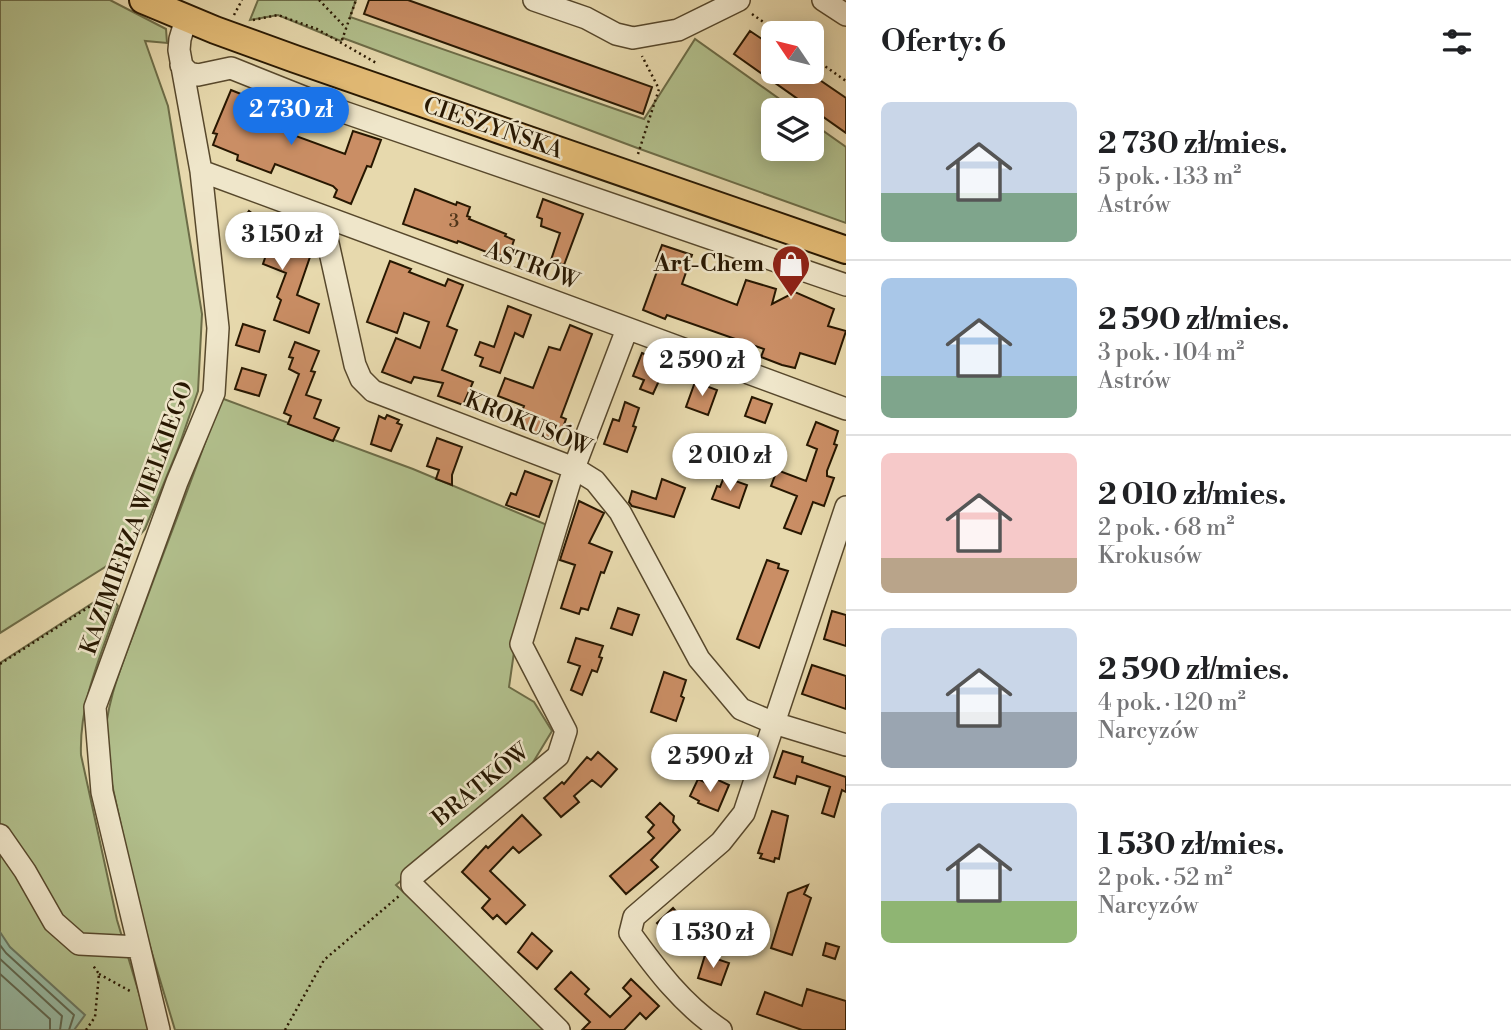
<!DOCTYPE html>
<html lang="pl">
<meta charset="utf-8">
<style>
:root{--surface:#fff;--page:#f2f2f2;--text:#202124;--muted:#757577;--line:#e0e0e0;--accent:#1a73e8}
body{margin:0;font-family:"Libre Bodoni",serif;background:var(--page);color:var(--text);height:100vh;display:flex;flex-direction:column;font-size:26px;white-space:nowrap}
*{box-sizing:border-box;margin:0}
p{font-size:23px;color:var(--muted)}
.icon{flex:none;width:38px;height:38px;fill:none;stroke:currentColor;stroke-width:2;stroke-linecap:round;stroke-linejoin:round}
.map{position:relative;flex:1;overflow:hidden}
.drawer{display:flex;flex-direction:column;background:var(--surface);width:665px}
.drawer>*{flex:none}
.needle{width:46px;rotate:305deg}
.tools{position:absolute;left:761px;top:21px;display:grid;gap:14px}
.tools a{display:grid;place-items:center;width:63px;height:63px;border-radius:10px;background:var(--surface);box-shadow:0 4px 18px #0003;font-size:35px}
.price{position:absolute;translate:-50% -60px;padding:0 16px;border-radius:24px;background:#fff;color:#222;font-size:23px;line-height:46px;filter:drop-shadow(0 2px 4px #0008)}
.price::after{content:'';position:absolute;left:50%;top:42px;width:21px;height:16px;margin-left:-10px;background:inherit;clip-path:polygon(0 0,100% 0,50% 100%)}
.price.on{background:var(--accent);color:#fff}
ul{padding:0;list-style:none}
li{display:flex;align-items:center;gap:21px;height:175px;padding:0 35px}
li+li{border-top:2px solid var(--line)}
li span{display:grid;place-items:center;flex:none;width:196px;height:140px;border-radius:10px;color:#555}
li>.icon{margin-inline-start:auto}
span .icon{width:84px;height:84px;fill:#fffc;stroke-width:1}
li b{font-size:30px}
h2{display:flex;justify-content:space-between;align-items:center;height:84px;padding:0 35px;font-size:30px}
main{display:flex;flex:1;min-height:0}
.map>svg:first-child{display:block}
.green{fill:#b2c08d;stroke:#6c6c47;stroke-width:2}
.water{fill:#98bba4;stroke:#6b7963;stroke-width:2}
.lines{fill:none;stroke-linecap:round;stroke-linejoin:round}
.shore{stroke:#606952;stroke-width:2}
.building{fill:#ca8e65;stroke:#271701;stroke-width:2}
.minor-casing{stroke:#57482c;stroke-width:24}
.major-casing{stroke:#271701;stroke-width:30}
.path{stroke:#271701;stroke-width:2.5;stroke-dasharray:2 3.5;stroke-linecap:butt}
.minor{stroke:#efe6ca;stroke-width:21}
.major{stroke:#e4bc76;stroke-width:26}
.labels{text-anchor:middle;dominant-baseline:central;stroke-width:5;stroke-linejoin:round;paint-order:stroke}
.number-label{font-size:19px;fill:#50351a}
.street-label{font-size:23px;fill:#271701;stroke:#efe6ca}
.poi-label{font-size:23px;font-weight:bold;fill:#271701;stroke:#efe6ca;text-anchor:end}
</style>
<main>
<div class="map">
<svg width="846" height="1030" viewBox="0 0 846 1030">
<rect width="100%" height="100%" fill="#e7d9ad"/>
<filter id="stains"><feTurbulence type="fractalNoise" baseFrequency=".00286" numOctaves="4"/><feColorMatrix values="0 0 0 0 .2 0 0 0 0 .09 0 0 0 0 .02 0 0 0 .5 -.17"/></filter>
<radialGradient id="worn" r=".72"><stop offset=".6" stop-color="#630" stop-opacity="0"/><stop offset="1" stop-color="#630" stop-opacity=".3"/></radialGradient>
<path class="green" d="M0,0H110L166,29L167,43L145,41L168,106L202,314L198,391L178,449L145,529L121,557L0,633Z
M258,0H356L350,17L644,119L695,39L795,110H774V149H812V123L846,147V223L640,149L343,38L341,41L278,15L250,20Z
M221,398L413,469L552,527L516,638L509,687L534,702L552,731L529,769L396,885L549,1030H175L140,913L105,752C103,704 125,658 141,614C167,542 196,471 221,398Z
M108,593L118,606C101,655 79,702 81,755L117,920L150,1030H0V663Z"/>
<path class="water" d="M0,932L10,947L85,1015L74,1030H0Z"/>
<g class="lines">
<path class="shore" d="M0,945L6,953L74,1015L69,1030
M0,959L62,1016L60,1030
M0,974L50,1019V1030"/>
</g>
<path class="building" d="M369,0H408L652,87L643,114L364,14Z
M750,31L774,47V72H808L846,98V133L734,54Z
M231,90L256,100L254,104L298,122L293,135L345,154L353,131L381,140L371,167L367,166L351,204L334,197L337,190L333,186L275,164L271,173L237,160L238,155L213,145L217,134L213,133Z
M415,189L456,205L457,202L470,207L467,216L470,217L469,219L506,234L505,236L514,240L508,258L498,254L497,256L458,241L457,243L403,224Z
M543,199L583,214L564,265L551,260L560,233L541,226L542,219L537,217Z
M249,211L274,230L270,240L311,254L297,295L319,304L309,333L274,320L281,300L277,297L286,273L263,264L266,255L234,232Z
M662,245L692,255L682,284L737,305L746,280L776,289L772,304L795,292L834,309L828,326L846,331L835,364L800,353L795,368L782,365L761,357L764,349L667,315L665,319L643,310L660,263L656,261Z
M390,261L411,269L409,272L445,286L448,279L463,285L447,326L457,330L442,370L473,382L463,405L438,396L443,383L414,377L411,383L382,372L396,338L420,348L429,322L404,313L397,333L367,322Z
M508,306L531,315L523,337L515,333L500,373L480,366L483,358L475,355L480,342L494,347Z
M243,324L265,331L259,352L236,345Z
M570,325L592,334L561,417L566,419L558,441L516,426L524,406L498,396L505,378L533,388L549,347L560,350Z
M295,342L319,351L311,371L315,372L306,395L321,400L314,418L339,428L333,441L288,424L291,416L284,413L299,374L289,369L293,358L289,357Z
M642,353L667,363L653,394L640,389L644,380L633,376Z
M242,368L266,375L259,396L235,389Z
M695,382L717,390L708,415L686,407Z
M752,397L772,404L765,423L745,416Z
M625,402L639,408L633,426L636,427L627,452L604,444L613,419L619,421Z
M387,415L399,420L397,423L402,425L391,451L371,444L379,416L385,419Z
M816,422L838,431L834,444L837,445L827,471V476L834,478L824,506L813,502L801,534L784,528L797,496L771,486L777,470L806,481L817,449L807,445Z
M437,438L462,447L452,475V485L436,479L439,470L427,466Z
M525,471L552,481L539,517L506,505L511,493L516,495Z
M724,477L747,485L739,508L712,499L717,486L720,487Z
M662,479L685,488L674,517L632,506L629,502L632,491L656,499Z
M579,501L604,513L589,543L612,552L604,573L601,572L588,610L581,608L579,614L561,608L575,565L560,560Z
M767,560L779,564L778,568L788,571L759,648L737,639Z
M618,608L639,615L632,635L611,628Z
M832,611L846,615V646L824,639Z
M576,638L603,646L599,657L602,658L597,672L592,670L582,695L571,690L580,666L568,662Z
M812,665L846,676V709L802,694Z
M664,672L686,680L681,696L684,698L676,721L651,712Z
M783,751L803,757L802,762L846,777V792L842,790L834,817L822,813L830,787L797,776L795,784L774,777Z
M598,752L617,769L601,787L592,780L574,796L579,802L561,817L544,798L562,782L564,784L587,757L591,760Z
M698,779L713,786L716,779L729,785L718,811L698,803L699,801L690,796Z
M660,803L674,816L673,822L680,830L651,860L658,867L626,894L610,876L654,838L648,832L654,825L646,817Z
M772,811L788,816L779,859L775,858L774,862L760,858L762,854L758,853Z
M522,815L541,835L519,853L513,847L490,871L525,905L506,924L497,915L493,919L482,908L490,899L462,872L486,846L488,848Z
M808,885L804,894L811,898L792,955L771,948L788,893Z
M673,908L687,924L671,939L657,923Z
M532,933L552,951L537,969L518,952Z
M826,943L839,947L835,959L823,955Z
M705,955L729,963L721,985L698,978Z
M571,972L589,989L585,994L610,1017L631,996L623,988L631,979L659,1006L646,1019L640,1013L624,1030H582L590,1022L555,989Z
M807,989L846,1001V1030H802L757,1014L765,992L802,1006Z"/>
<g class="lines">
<defs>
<path id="minor" d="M534,0L586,18L616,34L633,38L678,30L739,0
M823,0L846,15
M181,65L189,73L198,75L231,68L326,106L846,285
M201,171L846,409
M322,216L355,365L361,379L373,391L574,468L595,481L620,512L699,659L741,709L774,723L846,745
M0,835L25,871L54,922L79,944L139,947
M159,1030L102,792L95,707L177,482L214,393L218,328L201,171L179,50L180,39L186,19
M559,1030L412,885V877L558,756L566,731L521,644L574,468L627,329
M721,1030C683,1005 656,969 630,933L634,917L721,842L744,813L846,507"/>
<path id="major" d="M143,0L215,30L295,59L846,250"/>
</defs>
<use href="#minor" class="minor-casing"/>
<use href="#major" class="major-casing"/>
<path class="path" d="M319,0L346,28
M752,14L779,33
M234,15L242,0
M253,20L278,15L317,29L378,64
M342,40L356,0
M812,57L846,81
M638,154L659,89L642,56
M0,664L117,589
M99,974L130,991
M86,1030L95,1017L99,974L92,964
M285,1030L324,960L399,896"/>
<use href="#minor" class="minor"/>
<use href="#major" class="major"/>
</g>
<defs>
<symbol id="shop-pin" viewBox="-11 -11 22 30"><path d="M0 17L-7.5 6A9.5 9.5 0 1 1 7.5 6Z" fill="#8f2418" stroke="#efe6ca"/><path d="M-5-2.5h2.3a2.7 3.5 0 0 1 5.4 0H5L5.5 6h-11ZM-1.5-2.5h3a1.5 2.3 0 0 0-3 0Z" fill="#fff"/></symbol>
</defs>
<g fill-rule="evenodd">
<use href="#shop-pin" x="769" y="242" width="44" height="60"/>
</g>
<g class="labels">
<g class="number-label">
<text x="454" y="221">3</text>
</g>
<g class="street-label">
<text transform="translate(493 128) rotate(19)">CIESZYŃSKA</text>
<text transform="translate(532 266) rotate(20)">ASTRÓW</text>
<text transform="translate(528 424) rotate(22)">KROKUSÓW</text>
<text transform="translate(137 518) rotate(-70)">KAZIMIERZA WIELKIEGO</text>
<text transform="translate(481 785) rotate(-39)">BRATKÓW</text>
</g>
<g class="poi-label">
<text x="764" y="264">Art-Chem</text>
</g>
</g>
<rect width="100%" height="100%" filter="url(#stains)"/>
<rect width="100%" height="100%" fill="url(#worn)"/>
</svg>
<div class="tools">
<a><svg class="needle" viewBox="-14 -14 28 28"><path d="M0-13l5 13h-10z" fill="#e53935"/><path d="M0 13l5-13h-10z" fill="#757577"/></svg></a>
<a><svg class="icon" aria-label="layers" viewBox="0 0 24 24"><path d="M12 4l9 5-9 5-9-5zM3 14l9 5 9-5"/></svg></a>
</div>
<b class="price on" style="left:291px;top:147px">2 730 zł</b>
<b class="price" style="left:282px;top:272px">3 150 zł</b>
<b class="price" style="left:702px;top:398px">2 590 zł</b>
<b class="price" style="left:730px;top:493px">2 010 zł</b>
<b class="price" style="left:710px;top:794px">2 590 zł</b>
<b class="price" style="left:713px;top:970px">1 530 zł</b>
</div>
<section class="drawer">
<h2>Oferty: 6<svg class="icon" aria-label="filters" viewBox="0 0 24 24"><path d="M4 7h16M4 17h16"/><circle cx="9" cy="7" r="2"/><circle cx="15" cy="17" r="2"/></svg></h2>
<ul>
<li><span style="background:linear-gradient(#c9d6e8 65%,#7fa58c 0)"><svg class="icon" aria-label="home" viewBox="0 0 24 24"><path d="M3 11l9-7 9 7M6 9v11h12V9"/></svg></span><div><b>2 730 zł/mies.</b><p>5 pok. · 133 m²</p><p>Astrów</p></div></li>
<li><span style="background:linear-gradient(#a9c7e8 70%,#7fa58c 0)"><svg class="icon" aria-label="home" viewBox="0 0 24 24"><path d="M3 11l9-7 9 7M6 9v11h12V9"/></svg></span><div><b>2 590 zł/mies.</b><p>3 pok. · 104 m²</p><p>Astrów</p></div></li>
<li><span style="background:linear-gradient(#f6c9c9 75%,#b9a48a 0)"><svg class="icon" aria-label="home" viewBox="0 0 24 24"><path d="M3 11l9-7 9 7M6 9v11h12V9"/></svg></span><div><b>2 010 zł/mies.</b><p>2 pok. · 68 m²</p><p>Krokusów</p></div></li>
<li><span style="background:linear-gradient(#c9d6e8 60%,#9aa5b1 0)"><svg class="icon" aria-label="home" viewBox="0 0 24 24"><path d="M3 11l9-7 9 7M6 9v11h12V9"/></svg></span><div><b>2 590 zł/mies.</b><p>4 pok. · 120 m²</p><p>Narcyzów</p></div></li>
<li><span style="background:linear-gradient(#c9d6e8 70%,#8fb573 0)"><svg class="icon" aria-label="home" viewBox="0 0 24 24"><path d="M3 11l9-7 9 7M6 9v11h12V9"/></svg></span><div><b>1 530 zł/mies.</b><p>2 pok. · 52 m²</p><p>Narcyzów</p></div></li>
</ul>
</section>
</main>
